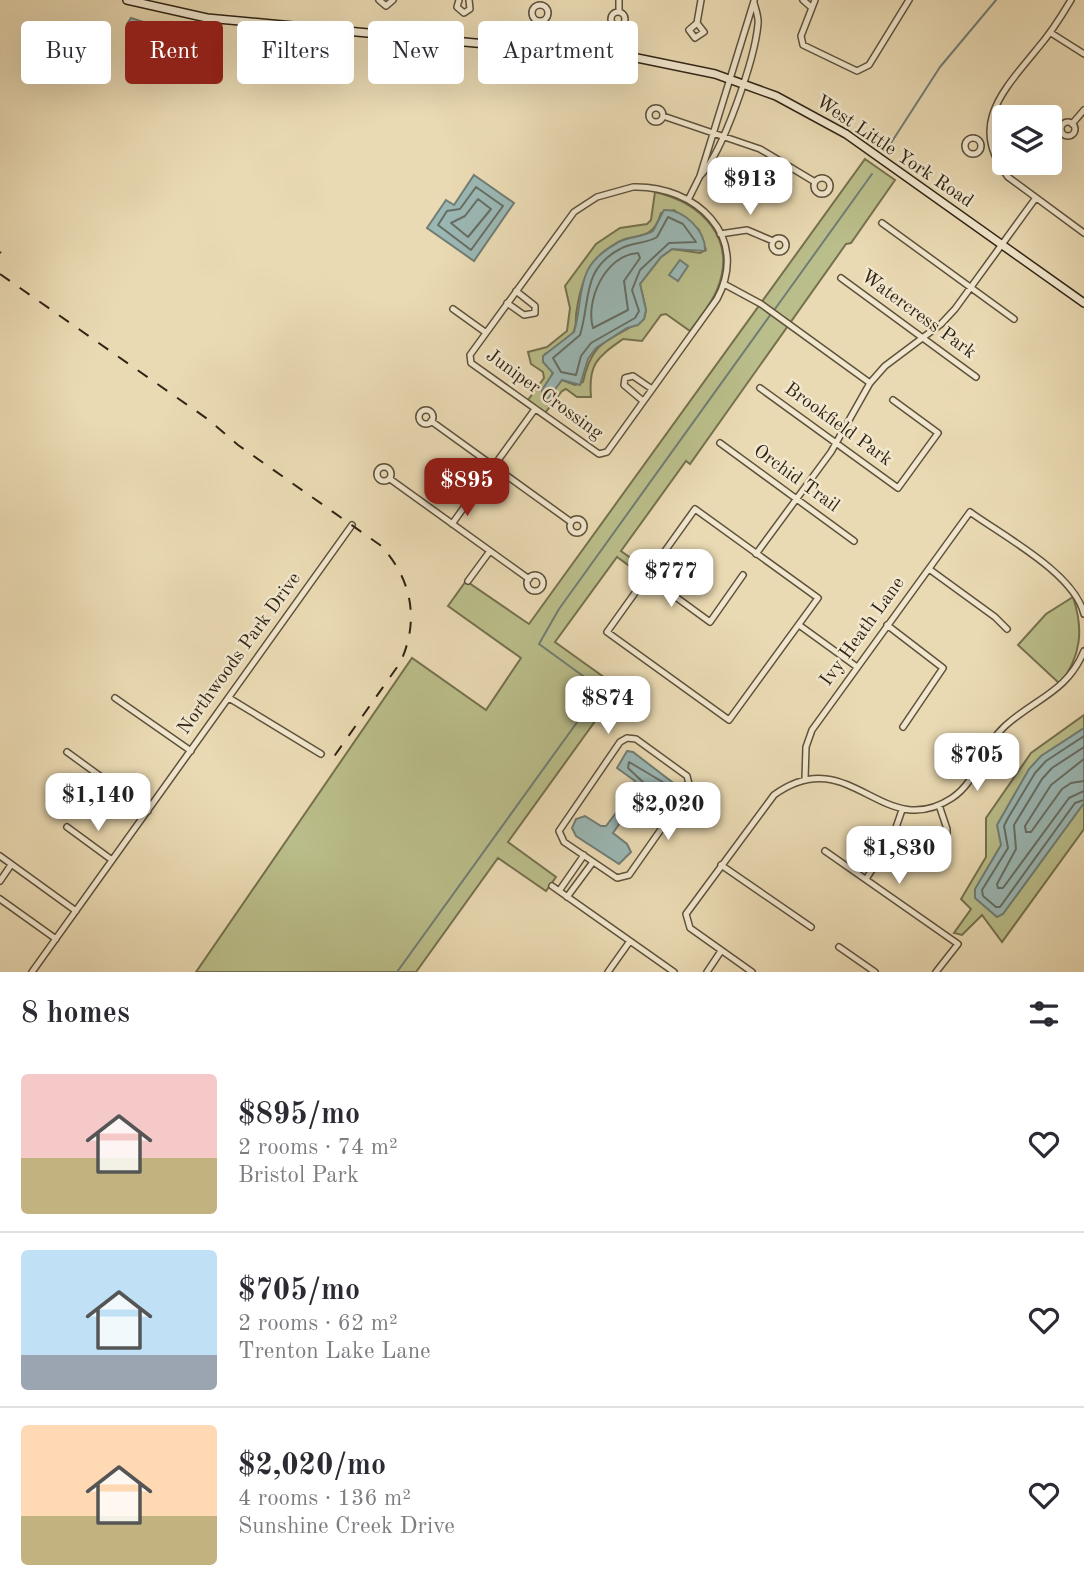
<!DOCTYPE html>
<meta charset="utf-8">
<style>
:root{--surface:#fff;--page:#f2f2f3;--text:#2b2b33;--muted:#7c7c81;--line:#e1e1e2;--accent:#8f2418}
body{margin:0;font-family:"Old Standard TT",serif;background:var(--page);color:var(--text);height:100vh;display:flex;flex-direction:column;font-size:26px;white-space:nowrap}
*{box-sizing:border-box;margin:0}
p{font-size:23px;color:var(--muted)}
.icon{flex:none;width:38px;height:38px;fill:none;stroke:currentColor;stroke-width:2;stroke-linecap:round;stroke-linejoin:round}
.map{position:relative;height:972px;overflow:hidden}
.drawer{display:flex;flex-direction:column;background:var(--surface);flex:1}
.drawer>*{flex:none}
.guide{position:absolute;left:21px;top:21px;width:700px;height:63px;display:flex;gap:14px}
.controls{position:absolute;left:992px;top:105px;display:grid;gap:14px}
.controls a{display:grid;place-items:center;width:70px;height:70px;border-radius:7px;background:var(--surface);box-shadow:0 7px 28px #0002;font-size:35px}
.price{position:absolute;translate:-50% -60px;padding:0 16px;border-radius:14px;background:#fff;color:#222;font-size:23px;line-height:46px;filter:drop-shadow(0 2px 4px #0008)}
.price::after{content:'';position:absolute;left:50%;top:42px;width:21px;height:16px;margin-left:-10px;background:inherit;clip-path:polygon(0 0,100% 0,50% 100%)}
.price.active{background:var(--accent);color:#fff}
ul{padding:0;list-style:none}
li{display:flex;align-items:center;gap:21px;height:175px;padding:0 21px}
li+li{border-top:2px solid var(--line)}
li span{display:grid;place-items:center;flex:none;width:196px;height:140px;border-radius:7px;color:#555}
li>.icon{margin-inline-start:auto}
span .icon{width:84px;height:84px;fill:#fffc;stroke-width:1}
li b{font-size:30px}
h2{display:flex;justify-content:space-between;align-items:center;height:84px;padding:0 21px;font-size:30px}
.pill{padding:0 24px;border-radius:7px;background:var(--surface);box-shadow:0 7px 28px #0002;font-size:24px;line-height:63px}
.pill.active{background:var(--accent);color:#fff}
.map>svg:first-child{display:block}
.green{fill:#babe8a;stroke:#75714f;stroke-width:2;fill-rule:evenodd}
.water{fill:#9bb8b5;stroke:#707d75;stroke-width:2}
.lines{fill:none;stroke-linecap:round;stroke-linejoin:round}
.shore{stroke:#666e64;stroke-width:2}
.stream{stroke:#707d75;stroke-width:2}
.street-casing{stroke:#5e523c;stroke-width:8}
.secondary-casing{stroke:#302414;stroke-width:10}
.street{stroke:#f1e7ce;stroke-width:5}
.secondary{stroke:#f1e7ce;stroke-width:7}
.rail{stroke:#302414;stroke-width:2;stroke-dasharray:12 12;stroke-linecap:butt}
.labels{text-anchor:middle;dominant-baseline:central;stroke-width:5;stroke-linejoin:round;paint-order:stroke}
.street-label{font-size:19px;fill:#302414;stroke:#f1e7ce}
</style>
<div class="map">
<svg width="1084" height="972" viewBox="0 0 1084 972">
<rect width="100%" height="100%" fill="#eadab3"/>
<filter id="stains"><feTurbulence type="fractalNoise" baseFrequency=".00286" numOctaves="4"/><feColorMatrix values="0 0 0 0 .2 0 0 0 0 .09 0 0 0 0 .02 0 0 0 .5 -.17"/></filter>
<radialGradient id="worn" r=".72"><stop offset=".6" stop-color="#630" stop-opacity="0"/><stop offset="1" stop-color="#630" stop-opacity=".3"/></radialGradient>
<path class="green" d="M865,159L895,180L851,243L846,244L690,464L686,461L621,551L646,569L643,576L617,557L555,642L619,688L508,842L556,877L546,891L498,858L416,972H196L412,658L486,710L521,658L448,606L466,581L529,624Z
M655,192C702,203 738,239 717,290C711,305 699,318 690,331L666,314L661,315L642,341L623,339C598,357 588,363 591,397H577L566,389L562,391L545,413L528,400L544,378L543,372L531,364L528,352L547,347L567,331L570,308L565,286L596,244L620,228L647,224L651,220ZM674,210L699,230L706,250L700,253L672,249L661,257L640,284L646,310L644,319C610,342 593,337 583,382L575,385L562,380L542,395L553,373L545,354C554,349 565,344 571,336C576,330 576,322 576,315C580,285 586,265 612,246C634,229 651,246 661,213Z
M1073,597C1084,630 1081,656 1060,684L1018,645L1046,614Z
M1084,715V829L1002,942L982,915L962,935L954,933L971,909L961,899L986,857V818L1031,753Z"/>
<path class="water" d="M131,18L153,25L145,37L127,24Z
M474,175L514,203L474,261L427,228L446,200L454,205Z
M664,210C684,209 706,231 705,251L672,249L661,257L640,284L646,310L644,319L638,325L627,328L596,348L588,359L580,385L562,380L548,399L543,398L542,390L553,373L543,362V356L574,332C585,294 573,267 617,243C628,236 642,238 653,231Z
M680,260L688,266L678,281L669,275Z
M1084,728V803L1003,914L997,917L975,898V889L1001,845L997,825L1029,769L1041,756Z
M627,751L633,752L676,785L665,802L642,791L613,833L627,844L631,852L619,864L576,836L572,828L576,819L585,816L601,826H606L634,789L635,781L617,768Z"/>
<g class="lines">
<path class="shore" d="M476,187L503,206L471,250L438,225L447,211L460,209Z
M478,199L491,209L468,237L451,223L465,216Z
M668,217L683,224L696,242L669,243L640,270L632,290L639,311L635,318L591,343L581,356L576,375L561,372L553,358L580,335C591,300 581,270 620,249C632,242 646,244 657,237Z
M638,253L640,258L624,281L628,310L593,328C585,301 605,255 638,253Z
M1084,736L1046,761L1035,773L1008,818L1004,826L1008,848L982,890L983,896L996,907H1000L1075,803L1084,800
M1084,747L1052,768L1042,779L1014,825L1016,849L997,884L998,888H1003L1069,798L1084,791
M1084,759L1051,785L1025,826L1026,832H1031L1062,789L1071,783L1084,781
M629,762L666,784L667,789L661,793L644,783L628,768Z"/>
<path class="stream" d="M891,143L940,67L996,0
M775,309L872,174
M397,972L601,689L539,644L559,609L771,314"/>
<defs>
<path id="street" d="M379,0L386,6L393,0
M459,0L457,7L464,13L470,9L469,0
M619,0V12
M803,0L811,7
M815,0L801,36L803,45L857,71L869,65L909,0
M1071,0C1061,17 1050,34 1037,49C1004,90 967,125 1008,177L1084,233
M532 13a8 8 0 1 1 16 0a8 8 0 1 1-16 0Z
M611 19a7 7 0 1 1 14 0a7 7 0 1 1-14 0Z
M697,23L689,30L695,38L704,32L697,23L701,0
M1051,33L1084,54
M649 115a7 7 0 1 1 14 0a7 7 0 1 1-14 0Z
M663,116L760,149L815,182
M1061 129a7 7 0 1 1 14 0a7 7 0 1 1-14 0Z
M1072,124L1084,110
M965 146a8 8 0 1 1 16 0a8 8 0 1 1-16 0Z
M700,176C723,153 755,58 758,24C759,18 756,10 754,3
M814 186a8 8 0 1 1 16 0a8 8 0 1 1-16 0Z
M633,187C695,185 751,236 717,299L607,452L599,454L471,363L470,355L574,212L597,197Z
M689,198L700,176L754,1
M882,223L1014,319
M720,234L747,230L773,241
M772 245a7 7 0 1 1 14 0a7 7 0 1 1-14 0Z
M841,278L976,377
M724,284L761,304L870,383
M507,303L524,315L535,313V306L516,291
M453,309L485,332
M760,388L898,488L938,433L893,400
M643,401L624,385L625,378L633,376L652,389
M419 417a7 7 0 1 1 14 0a7 7 0 1 1-14 0Z
M431,421L571,522
M720,443L854,541
M377 474a7 7 0 1 1 14 0a7 7 0 1 1-14 0Z
M390,479L529,579
M695,509L818,598L729,720L607,632Z
M570 526a7 7 0 1 1 14 0a7 7 0 1 1-14 0Z
M452,524L535,409
M756,554L831,452L870,383L885,366L941,324L955,309L1035,199
M929,569L995,617L1007,629
M527 583a8 8 0 1 1 16 0a8 8 0 1 1-16 0Z
M647,576L710,622L743,575
M468,581L490,551
M799,625L857,667
M887,625L943,668L903,727
M115,698L191,751
M229,698L321,754
M627,738L636,739L687,776L690,788L629,875L617,878L564,842L559,831L620,742Z
M67,752L148,811
M805,779L806,747L812,730L970,512C1003,536 1074,573 1084,614
M939,805L947,829V845
M67,827L112,860
M825,851L958,944L936,972
M0,856L76,911
M721,865L811,927
M866,879L892,839L902,810
M0,881L11,865
M552,886L674,972
M559,891L584,855
M567,897L593,862
M0,899L56,939
M839,947L875,972
M32,972L352,525
M608,972L630,941
M707,972L721,951
M752,972L690,928L686,914L774,795C850,740 882,844 952,798C978,781 982,747 1005,726C1036,698 1067,692 1084,651"/>
<path id="secondary" d="M127,0L207,18L637,58L715,74L776,96L846,134L1084,303"/>
</defs>
<use href="#street" class="street-casing"/>
<use href="#secondary" class="secondary-casing"/>
<use href="#street" class="street"/>
<use href="#secondary" class="secondary"/>
<path class="rail" d="M0,252L1,253
M0,274L209,420L238,445L380,545C412,578 420,621 400,663L328,765"/>
</g>
<g class="labels">
<g class="street-label">
<text transform="translate(894 152) rotate(34)">West Little York Road</text>
<text transform="translate(918 315) rotate(36)">Watercress Park</text>
<text transform="translate(544 395) rotate(36)">Juniper Crossing</text>
<text transform="translate(838 425) rotate(36)">Brookfield Park</text>
<text transform="translate(796 479) rotate(36)">Orchid Trail</text>
<text transform="translate(863 632) rotate(-54)">Ivy Heath Lane</text>
<text transform="translate(240 654) rotate(-54)">Northwoods Park Drive</text>
</g>
</g>
<rect width="100%" height="100%" filter="url(#stains)"/>
<rect width="100%" height="100%" fill="url(#worn)"/>
</svg>
<div class="controls">
<a><svg class="icon" aria-label="layers" viewBox="0 0 24 24"><path d="M12 4l9 5-9 5-9-5zM3 14l9 5 9-5"/></svg></a>
</div>
<b class="price" style="left:750px;top:217px">$913</b>
<b class="price active" style="left:467px;top:518px">$895</b>
<b class="price" style="left:671px;top:609px">$777</b>
<b class="price" style="left:608px;top:736px">$874</b>
<b class="price" style="left:977px;top:793px">$705</b>
<b class="price" style="left:98px;top:833px">$1,140</b>
<b class="price" style="left:668px;top:842px">$2,020</b>
<b class="price" style="left:899px;top:886px">$1,830</b>
<div class="guide">
<a class="pill">Buy</a>
<a class="pill active">Rent</a>
<a class="pill">Filters</a>
<a class="pill">New</a>
<a class="pill">Apartment</a>
</div>
</div>
<section class="drawer">
<h2>8 homes<svg class="icon" aria-label="filters" viewBox="0 0 24 24"><path d="M4 7h16M4 17h16"/><circle cx="9" cy="7" r="2"/><circle cx="15" cy="17" r="2"/></svg></h2>
<ul>
<li><span style="background:linear-gradient(#f6c9c9 60%,#c2b280 0)"><svg class="icon" aria-label="home" viewBox="0 0 24 24"><path d="M3 11l9-7 9 7M6 9v11h12V9"/></svg></span><div><b>$895/mo</b><p>2 rooms · 74 m²</p><p>Bristol Park</p></div><svg class="icon" aria-label="heart" viewBox="0 0 24 24"><path d="M12 20l-8-8c-3-5 5-10 8-4 3-6 11-1 8 4z"/></svg></li>
<li><span style="background:linear-gradient(#bfe0f5 75%,#9aa5b1 0)"><svg class="icon" aria-label="home" viewBox="0 0 24 24"><path d="M3 11l9-7 9 7M6 9v11h12V9"/></svg></span><div><b>$705/mo</b><p>2 rooms · 62 m²</p><p>Trenton Lake Lane</p></div><svg class="icon" aria-label="heart" viewBox="0 0 24 24"><path d="M12 20l-8-8c-3-5 5-10 8-4 3-6 11-1 8 4z"/></svg></li>
<li><span style="background:linear-gradient(#ffd9b3 65%,#c2b280 0)"><svg class="icon" aria-label="home" viewBox="0 0 24 24"><path d="M3 11l9-7 9 7M6 9v11h12V9"/></svg></span><div><b>$2,020/mo</b><p>4 rooms · 136 m²</p><p>Sunshine Creek Drive</p></div><svg class="icon" aria-label="heart" viewBox="0 0 24 24"><path d="M12 20l-8-8c-3-5 5-10 8-4 3-6 11-1 8 4z"/></svg></li>
</ul>
</section>
